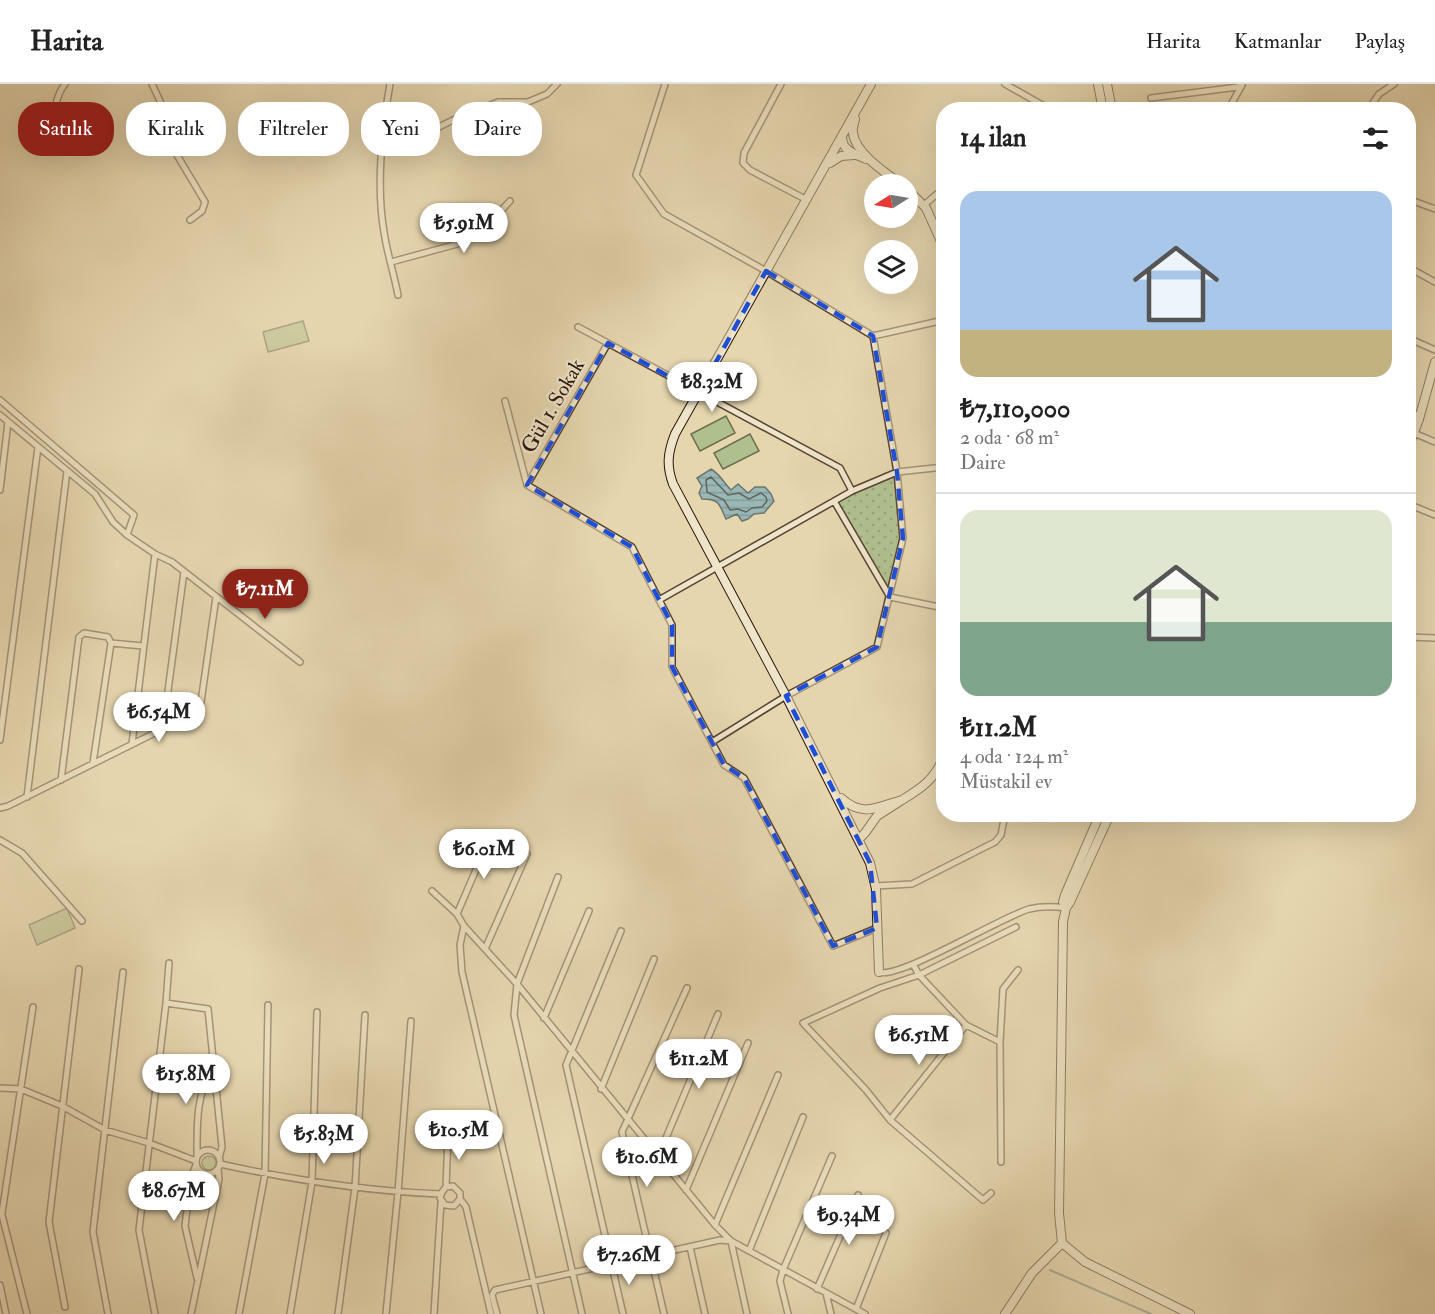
<!DOCTYPE html>
<html lang="tr">
<meta charset="utf-8">
<style>
:root{--surface:#fff;--page:#f6f6f6;--text:#222;--muted:#767676;--line:#e0e0e0;--accent:#8f2418}
body{margin:0;font-family:"IM FELL Double Pica",serif;background:var(--page);color:var(--text);height:100vh;display:flex;flex-direction:column;font-size:22px;white-space:nowrap}
*{box-sizing:border-box;margin:0}
p{font-size:20px;color:var(--muted)}
.icon{flex:none;width:33px;height:33px;fill:none;stroke:currentColor;stroke-width:2;stroke-linecap:round;stroke-linejoin:round}
.map{position:relative;flex:1;overflow:hidden}
.drawer{position:absolute;left:936px;top:18px;width:480px;height:720px;display:flex;flex-direction:column;background:var(--surface);border-radius:24px;box-shadow:0 6px 24px #0002}
.drawer>*{flex:none}
.banner{position:absolute;left:18px;top:18px;width:570px;height:54px;display:flex;gap:12px}
.needle{width:39px;rotate:259deg}
.controls{position:absolute;left:864px;top:90px;display:grid;gap:12px}
.controls a{display:grid;place-items:center;width:54px;height:54px;border-radius:50%;background:var(--surface);box-shadow:0 6px 24px #0002;font-size:30px}
.price{position:absolute;translate:-50% -51px;padding:0 14px;border-radius:21px;background:#fff;color:#222;font-size:20px;line-height:39px;filter:drop-shadow(0 2px 3px #0008)}
.price::after{content:'';position:absolute;left:50%;top:36px;width:18px;height:14px;margin-left:-9px;background:inherit;clip-path:polygon(0 0,100% 0,50% 100%)}
.price.selected{background:var(--accent);color:#fff}
ul{padding:0;list-style:none}
li{display:grid;align-content:center;gap:12px;height:318px;padding:0 24px}
li+li{border-top:2px solid var(--line)}
li span{display:grid;place-items:center;height:186px;border-radius:18px;color:#555}
li>.icon{margin-inline-start:auto}
span .icon{width:108px;height:108px;fill:#fffc;stroke-width:1}
li b{font-size:26px}
h2{display:flex;justify-content:space-between;align-items:center;height:72px;padding:0 24px;font-size:26px}
.chip{padding:0 21px;border-radius:24px;background:var(--surface);box-shadow:0 6px 24px #0002;font-size:21px;line-height:54px}
.chip.selected{background:var(--accent);color:#fff}
header{display:flex;align-items:center;gap:36px;box-sizing:border-box;height:84px;padding:0 30px;background:var(--surface);border-bottom:2px solid var(--line)}
header strong{font-size:28px}
nav{display:flex;gap:33px;margin-inline-start:auto;font-size:21px}
.map>svg:first-child{display:block}
.grass{fill:url(#grass-tufts);stroke:#6c6a4c;stroke-width:1.5}
.park{fill:url(#park-dots);stroke:#6c6a4c;stroke-width:1.5}
.pitch{fill:#b0bf8e;stroke:#6c6a4c;stroke-width:1.5}
.water{fill:url(#water-rules);stroke:#6c7671;stroke-width:1.5}
.lines{fill:none;stroke-linecap:round;stroke-linejoin:round}
.shore{stroke:#616660;stroke-width:1.5}
.stream{stroke:#6c7671;stroke-width:2}
.street-casing{stroke:#584434;stroke-width:8}
.secondary-casing{stroke:#29140b;stroke-width:10}
.street{stroke:#eee4ca;stroke-width:5}
.secondary{stroke:#eee4ca;stroke-width:8}
.marked{fill:none;stroke:#1d4ed8;stroke-width:4.5;stroke-dasharray:12 8;stroke-linejoin:round}
.labels{text-anchor:middle;dominant-baseline:central;stroke-width:4.5;stroke-linejoin:round;paint-order:stroke}
.street-label{font-size:21px;fill:#29140b;stroke:#eee4ca}
</style>
<header>
<strong>Harita</strong>
<nav><a>Harita</a><a>Katmanlar</a><a>Paylaş</a></nav>
</header>
<div class="map">
<svg width="1435" height="1230" viewBox="0 0 1435 1230">
<defs>
<pattern id="grass-tufts" width="24" height="20" patternUnits="userSpaceOnUse" patternTransform="scale(1.5)"><rect width="24" height="20" fill="#b0bf8e"/><path d="M3 7l-1-3M5 7V3M7 7l1-3M15 17l-1-3M17 17v-4M19 17l1-3" fill="none" stroke="#97a379"/></pattern>
<pattern id="park-dots" width="8" height="8" patternUnits="userSpaceOnUse" patternTransform="scale(1.5)"><rect width="8" height="8" fill="#b0bf8e"/><path d="M2 2h.1M6 6h.1" fill="none" stroke="#97a379" stroke-width="1.8" stroke-linecap="round"/></pattern>
<pattern id="water-rules" width="6" height="5" patternUnits="userSpaceOnUse" patternTransform="scale(1.5)"><rect width="6" height="5" fill="#99b7b5"/><path d="M0 2.5h6" fill="none" stroke="#849c9a"/></pattern>
</defs>
<rect width="100%" height="100%" fill="#e5d6ae"/>
<filter id="stains"><feTurbulence type="fractalNoise" baseFrequency=".00333" numOctaves="4"/><feColorMatrix values="0 0 0 0 .2 0 0 0 0 .09 0 0 0 0 .02 0 0 0 .5 -.17"/></filter>
<radialGradient id="worn" r=".72"><stop offset=".6" stop-color="#630" stop-opacity="0"/><stop offset="1" stop-color="#630" stop-opacity=".3"/></radialGradient>
<path class="grass" d="M202 1079a7 7 0 1 1 14 0a7 7 0 1 1-14 0Z"/>
<path class="park" d="M897,388L903,454L890,513L834,417Z"/>
<path class="pitch" d="M303,237L309,257L268,268L263,248Z
M726,332L735,349L700,367L691,350Z
M750,350L759,367L723,385L714,369Z
M67,824L75,844L37,861L29,841Z"/>
<path class="water" d="M711,385C720,390 724,399 731,406L738,400L748,409L755,403H765L771,410L774,417L764,429L754,430L748,435L742,437L737,430L726,435C719,420 720,415 702,415L699,409L702,402L697,394Z"/>
<g class="lines">
<path class="shore" d="M711,393L728,411L739,409L749,415L761,409L766,413L767,417L762,423L752,424L746,428L738,425L730,426L724,416L707,408L706,396Z"/>
<path class="stream" d="M1050,1186L1151,1230"/>
<defs>
<path id="street" d="M152,0L160,17L171,61L205,118L202,127L190,136
M390,0C382,46 376,102 384,148C387,169 394,190 398,211
M665,0L636,91L664,130L766,187L873,252L897,388L903,454L877,563L786,612L712,658
M781,0L744,69L743,79L750,86L807,116
M1005,0L1051,26
M1151,14L1238,3L1242,0
M1228,26L1242,1
M1368,26L1379,10L1394,0
M48,50C56,33 53,15 65,0
M383,60L413,56L453,36L498,18H528L547,10L557,0
M1408,115L1435,125
M924,121L944,104
M391,178L461,159L488,141L510,117
M1408,183L1435,198
M578,243L840,384L852,407
M873,252L944,236
M1408,254L1435,266
M0,316L134,431L127,451
M505,317L527,401L632,463L672,541V583L724,681L744,694L833,862L877,844
M1408,328L1420,332
M0,331L95,410L113,438L127,451L155,470L172,478L300,578
M1414,349L1435,358
M527,401L608,259
M0,406L8,338
M834,417L890,513L944,524
M1408,420L1435,431
M659,516L852,407L897,388L944,383
M1408,553L1435,554
M111,559L143,562
M163,644L184,488
M0,656L38,363
M132,660L155,470
M61,696L79,553L84,549L108,553L111,559L93,679
M27,713L67,387
M0,724L8,722L195,629L201,618L216,513
M0,756L22,769L82,837
M558,793L517,900L514,931L582,1230
M875,802L912,800L995,758L1001,751L1005,730
M432,807L457,830L464,842L517,900L715,1141L731,1157L865,1230
M457,830L490,753
M464,842L460,861L462,888L541,1230
M621,847L566,981L623,1230
M485,865L527,770
M913,880L919,891L966,941L1000,958L1001,1078
M879,888C898,896 1001,833 1029,825C1041,822 1053,822 1066,824
M166,919L208,925L222,1063L219,1074
M544,934L589,827
M1000,958L1003,905L1018,886
M0,1004L21,1005L62,1022L105,1046L149,1059L196,1077
M601,1005L654,875
M890,1036L966,941
M196 1078a12 12 0 1 1 24 0a12 12 0 1 1-24 0Z
M197,1073C197,1036 196,1014 213,980
M658,1073L718,930
M220,1080C293,1096 366,1107 440,1110
M196,1081L191,1093L185,1142L197,1194
M446,1103L453,1102L460,1109V1115L454,1122L445,1121L440,1114L442,1108L446,1103L448,1051
M686,1106L748,959
M991,1109L983,1116L890,1036L866,1006L803,939L880,904L919,891L1016,843
M460,1115L466,1123L491,1230
M1,1127L27,1230
M2,1129L33,923
M715,1141L778,991
M690,1163L705,1230
M749,1167L803,1033
M0,1201L6,1230
M817,1205L858,1111
M826,1209L831,1230
M65,1223L49,1138L79,885
M856,1225L886,1149
M108,1230L93,1148L123,888
M155,1230L139,1146L166,919L169,879
M191,1230L219,1095L218,1085
M239,1230L265,1090L268,921
M290,1230L312,1098L317,928
M338,1230L355,1104L365,931
M386,1230L398,1108L411,937
M434,1230L441,1118
M497,1230L492,1211L495,1206L720,1156L731,1157L747,1230
M664,1230L622,1048L687,904
M788,1230L780,1197L783,1186L832,1072"/>
<path id="secondary" d="M871,0L675,350C668,368 666,381 673,400L786,612L870,779L876,805L879,888
M1098,0L1103,26
M1107,0L1112,26
M855,35C854,40 852,44 853,49C855,69 886,89 901,100
M842,53C842,67 855,70 866,75
M830,79L841,72L854,71
M908,106L926,124L944,164
M1408,364L1419,335L1435,278
M841,714C863,734 877,723 902,716L877,732L865,749L859,755
M902,716C922,704 935,695 944,672
M1066,824L1063,818L1065,811L1100,730
M1062,1159L1059,1129L1063,838L1066,824L1070,818L1110,730
M1062,1159L1085,1178L1190,1230
M1005,1230L1032,1189L1062,1159"/>
</defs>
<use href="#street" class="street-casing"/>
<use href="#secondary" class="secondary-casing"/>
<use href="#street" class="street"/>
<use href="#secondary" class="secondary"/>
</g>
<path d="M0 0H1435V1230H0ZM766,187L873,252L897,388L903,454L877,563L786,612L870,779L877,844L833,862L744,694L724,681L672,583V541L632,463L527,401L608,259L699,309Z" fill="#e5d6ae" fill-opacity=".55" fill-rule="evenodd"/>
<path class="marked" d="M766,187L873,252L897,388L903,454L877,563L786,612L870,779L877,844L833,862L744,694L724,681L672,583V541L632,463L527,401L608,259L699,309Z"/>
<g class="labels">
<g class="street-label">
<text transform="translate(553 322) rotate(-60)">Gül 1. Sokak</text>
</g>
</g>
<rect width="100%" height="100%" filter="url(#stains)"/>
<rect width="100%" height="100%" fill="url(#worn)"/>
</svg>
<div class="controls">
<a><svg class="needle" viewBox="-14 -14 28 28"><path d="M0-13l5 13h-10z" fill="#e53935"/><path d="M0 13l5-13h-10z" fill="#767676"/></svg></a>
<a><svg class="icon" aria-label="layers" viewBox="0 0 24 24"><path d="M12 4l9 5-9 5-9-5zM3 14l9 5 9-5"/></svg></a>
</div>
<b class="price" style="left:464px;top:170px">₺5.91M</b>
<b class="price" style="left:712px;top:329px">₺8.32M</b>
<b class="price selected" style="left:265px;top:536px">₺7.11M</b>
<b class="price" style="left:159px;top:659px">₺6.54M</b>
<b class="price" style="left:484px;top:796px">₺6.01M</b>
<b class="price" style="left:919px;top:982px">₺6.51M</b>
<b class="price" style="left:699px;top:1006px">₺11.2M</b>
<b class="price" style="left:186px;top:1021px">₺15.8M</b>
<b class="price" style="left:459px;top:1077px">₺10.5M</b>
<b class="price" style="left:324px;top:1081px">₺5.83M</b>
<b class="price" style="left:647px;top:1104px">₺10.6M</b>
<b class="price" style="left:174px;top:1138px">₺8.67M</b>
<b class="price" style="left:849px;top:1162px">₺9.34M</b>
<b class="price" style="left:629px;top:1202px">₺7.26M</b>
<div class="banner">
<a class="chip selected">Satılık</a>
<a class="chip">Kiralık</a>
<a class="chip">Filtreler</a>
<a class="chip">Yeni</a>
<a class="chip">Daire</a>
</div>
<section class="drawer">
<h2>14 ilan<svg class="icon" aria-label="filters" viewBox="0 0 24 24"><path d="M4 7h16M4 17h16"/><circle cx="9" cy="7" r="2"/><circle cx="15" cy="17" r="2"/></svg></h2>
<ul>
<li><span style="background:linear-gradient(#a9c7e8 75%,#c2b280 0)"><svg class="icon" aria-label="home" viewBox="0 0 24 24"><path d="M3 11l9-7 9 7M6 9v11h12V9"/></svg></span><div><b>₺7,110,000</b><p>2 oda · 68 m²</p><p>Daire</p></div></li>
<li><span style="background:linear-gradient(#dfe7d0 60%,#7fa58c 0)"><svg class="icon" aria-label="home" viewBox="0 0 24 24"><path d="M3 11l9-7 9 7M6 9v11h12V9"/></svg></span><div><b>₺11.2M</b><p>4 oda · 124 m²</p><p>Müstakil ev</p></div></li>
</ul>
</section>
</div>
